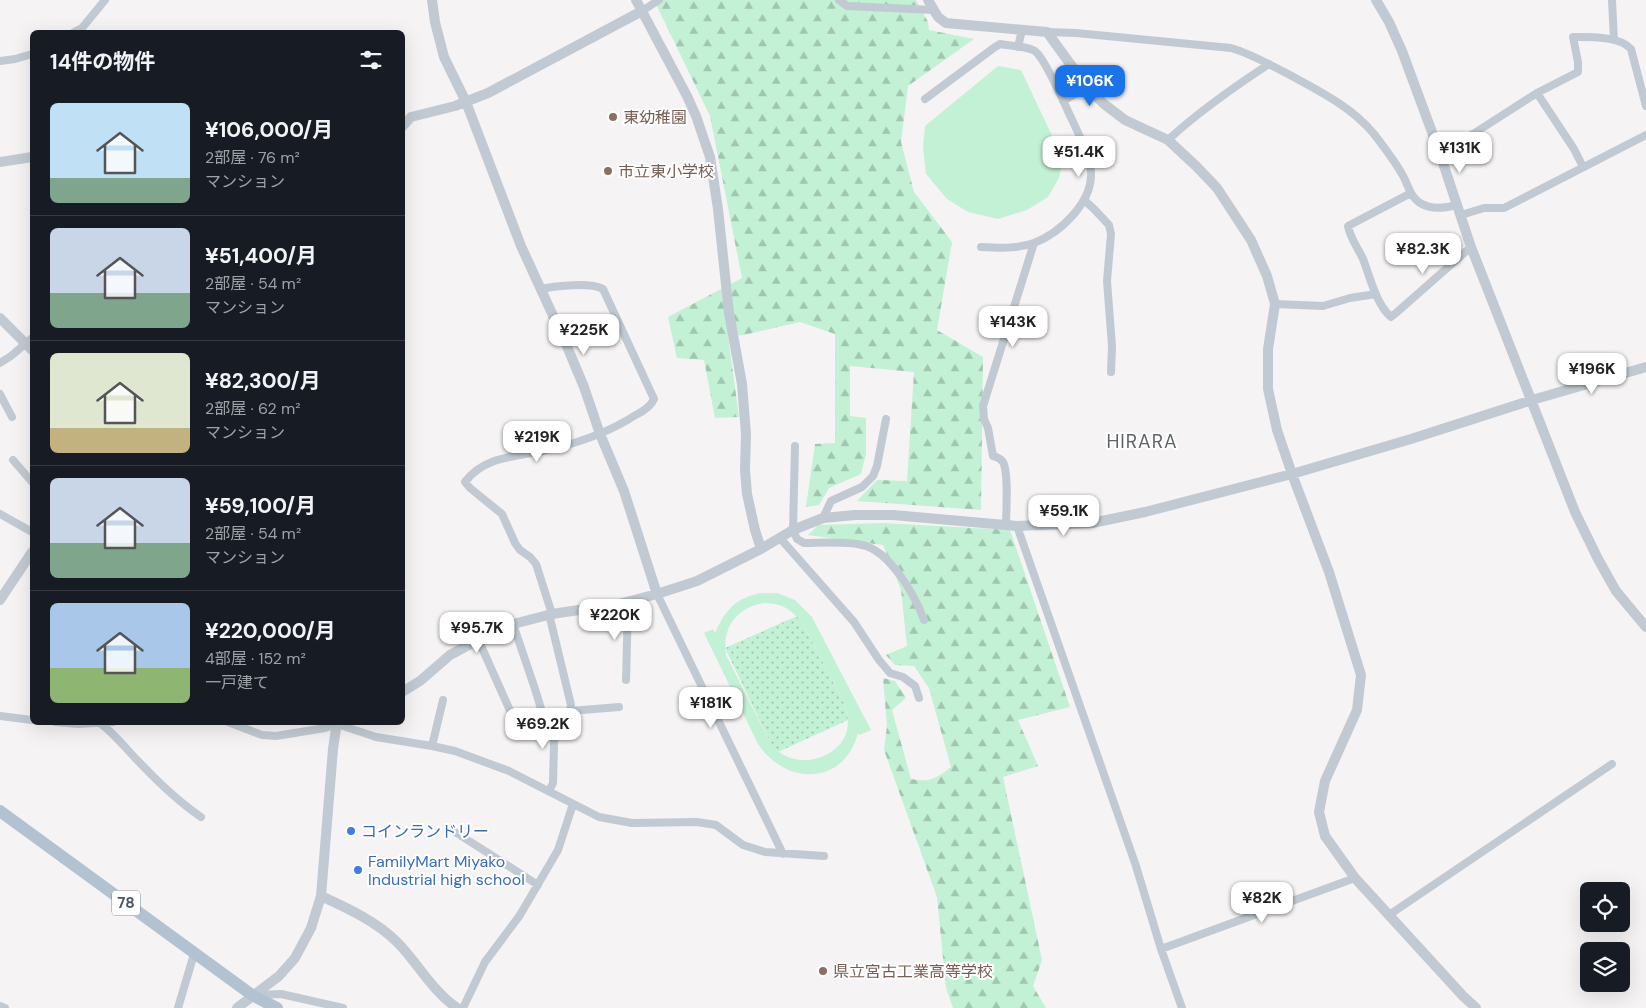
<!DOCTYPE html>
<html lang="ja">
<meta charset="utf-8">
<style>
:root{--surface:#171b24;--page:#20242c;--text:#f1f3f6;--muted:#9ea1a6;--line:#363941;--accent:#1a73e8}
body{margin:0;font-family:"DM Sans","Noto Sans JP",sans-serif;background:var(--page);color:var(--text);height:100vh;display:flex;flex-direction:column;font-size:19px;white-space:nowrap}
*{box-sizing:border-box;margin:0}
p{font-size:16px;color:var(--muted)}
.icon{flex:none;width:28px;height:28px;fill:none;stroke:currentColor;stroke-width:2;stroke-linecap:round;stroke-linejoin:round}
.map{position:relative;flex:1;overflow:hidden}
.details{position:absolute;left:30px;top:30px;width:375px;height:695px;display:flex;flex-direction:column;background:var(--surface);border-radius:8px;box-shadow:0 5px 20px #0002}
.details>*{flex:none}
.buttons{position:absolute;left:1580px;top:882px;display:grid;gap:10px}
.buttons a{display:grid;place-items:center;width:50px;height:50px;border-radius:8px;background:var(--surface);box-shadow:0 5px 20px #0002;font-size:25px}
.price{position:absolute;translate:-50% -42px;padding:0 11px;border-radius:10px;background:#fff;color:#222;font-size:16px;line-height:32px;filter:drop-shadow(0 1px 2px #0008)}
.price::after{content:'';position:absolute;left:50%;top:30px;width:15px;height:11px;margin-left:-8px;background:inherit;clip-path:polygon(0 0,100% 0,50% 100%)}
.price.current{background:var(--accent);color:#fff}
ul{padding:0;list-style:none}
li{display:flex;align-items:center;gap:15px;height:125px;padding:0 20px}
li+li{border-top:1px solid var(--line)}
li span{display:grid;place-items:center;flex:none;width:140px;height:100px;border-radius:8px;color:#555}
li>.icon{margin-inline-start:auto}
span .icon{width:60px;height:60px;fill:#fffc;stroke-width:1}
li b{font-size:21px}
h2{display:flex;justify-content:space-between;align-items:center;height:60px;padding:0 20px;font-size:21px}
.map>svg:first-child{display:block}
.grass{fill:url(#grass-dots)}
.forest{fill:url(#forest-firs)}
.pitch{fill:#c3f1d5;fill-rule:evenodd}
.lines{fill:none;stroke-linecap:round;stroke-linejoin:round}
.minor{stroke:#c1cad2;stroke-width:8}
.tertiary{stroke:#c1cad2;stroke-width:10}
.primary{stroke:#b3c2d1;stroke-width:12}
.education-dot{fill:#8d6e63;stroke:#fff;stroke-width:2}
.shop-dot{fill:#3f7fe0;stroke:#fff;stroke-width:2}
.labels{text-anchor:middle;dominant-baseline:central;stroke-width:4;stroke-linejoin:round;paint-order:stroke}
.shield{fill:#fff;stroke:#808990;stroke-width:1}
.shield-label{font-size:15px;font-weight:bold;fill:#4a5661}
.education-label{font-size:16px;fill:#785e54;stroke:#fff;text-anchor:start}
.shop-label{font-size:16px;fill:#366cbe;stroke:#fff;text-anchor:start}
.quarter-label{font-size:19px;letter-spacing:1px;fill:#5f6368;stroke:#fff}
</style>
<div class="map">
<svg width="1646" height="1008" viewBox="0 0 1646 1008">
<defs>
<pattern id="grass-dots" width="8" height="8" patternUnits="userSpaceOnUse" patternTransform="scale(1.25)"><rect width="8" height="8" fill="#c3f1d5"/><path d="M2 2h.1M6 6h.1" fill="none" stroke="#a0c6b0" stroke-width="1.8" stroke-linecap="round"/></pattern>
<pattern id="forest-firs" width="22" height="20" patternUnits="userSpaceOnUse" patternTransform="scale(1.25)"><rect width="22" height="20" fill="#c3f1d5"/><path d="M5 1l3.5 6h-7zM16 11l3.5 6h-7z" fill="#a0c6b0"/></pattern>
</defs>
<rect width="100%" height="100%" fill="#f5f3f3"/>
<path class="grass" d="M797,616L804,626L847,709L848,720L778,752L770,742L725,648Z"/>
<path class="forest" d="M654,0H916L928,22L929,30L974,39L908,86L901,142L914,192L952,242L937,330L983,357L981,510L857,501L877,480L907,481L914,372L850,366V416L866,418V454L861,474L829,488L819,505L806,507L815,444L835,443V334L800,322L744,335L728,336L739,417L715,418L704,360L677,358L668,317L742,278L710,116Z
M883,523L1010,530L1070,707L1018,720L1038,766L1003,777L1042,960L1033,986L1046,1008H953L946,988L937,897L884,750L887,726L883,678L895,681L906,698L892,710L911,779C930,783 937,778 951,767L929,688L914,666L895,665L886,655L907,646L901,590L883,545L808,535L818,525Z"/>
<path class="pitch" d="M998,66L1021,70L1063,159L1059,178L1048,197L1027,210L998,219L968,212L947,199L926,174L923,147L925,126Z
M760,593H777L795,600L812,617L871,730L860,735L858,733C844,786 786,786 758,744L704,633L713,629L715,633C726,609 735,599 760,593ZM763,603C783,603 793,610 804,626L847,709C848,718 849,728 845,736C834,760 798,768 778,751C775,749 773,745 770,742L726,655C722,628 736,608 763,603Z"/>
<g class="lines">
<path class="minor" d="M839,0L847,6L933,10
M1612,0L1614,40
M642,11L659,0
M74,32L82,28L105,0
M1047,32L1076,33L1231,48C1252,54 1270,65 1290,75C1319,91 1352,107 1374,134C1384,147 1394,160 1402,174C1408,184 1410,197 1420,203C1432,210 1444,208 1457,205
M1018,47L1022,30
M0,61L15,59L32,54
M1537,93L1574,149L1583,167
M925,99L995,47L1000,44C1009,46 1030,46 1036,52C1045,60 1062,98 1067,109C1075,127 1090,154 1091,173C1092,203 1060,233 1034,243C1017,249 998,248 981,247
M1063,101L1087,87
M1168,140C1199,111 1234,87 1269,64
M1439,151L1473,134L1537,93L1578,72V62L1573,37C1589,37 1620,36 1631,49L1646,106
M1411,193L1348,226C1350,238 1358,248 1363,259C1370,277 1376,304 1391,317L1396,313L1471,247
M1084,200L1094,209L1109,225L1111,234L1107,281L1112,346L1111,372
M1461,215L1484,208H1504L1646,135
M540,289C555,286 590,282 603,289L654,399C651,407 642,412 634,416C611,431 583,441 556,448C524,457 487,453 465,482L470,488L502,514L515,543L520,550L530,557L536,564L552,614
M1275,304L1323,306L1350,298L1376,294
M0,363L11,356L32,338
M0,394L12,417
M795,446L793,530L797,539L804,543C821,543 846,541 862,545C889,550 915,595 924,620
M13,460L32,482
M0,514L32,532
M823,518L831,501L862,487L873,476L877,466L886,419
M1006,525C1006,511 1009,473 1003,462C1000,458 997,457 993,456L988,428L984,419L983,406L1034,243
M1017,526L1136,866L1161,949L1182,1008
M780,538L854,622L879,660L890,673L903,677L915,686L919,698
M657,594L783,854
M549,614L571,705L570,711
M513,624L535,689L543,715
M478,639L512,715H557L565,714L570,711L619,707
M626,680L628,602
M0,716L32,720
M55,722L78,724L113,722
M228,722L262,735L276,736L325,728L337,724L376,737L432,746L455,751L509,771L599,817L632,823L697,822L716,825L743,845L765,852L824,856
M100,723C116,735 126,749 140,763C159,783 179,802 201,817
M432,746L443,700
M549,791L553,783L554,744L557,715
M455,832L538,885
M1389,915L1612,764
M1161,949L1355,878
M257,995L281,994L343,1008
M0,1006L5,1008
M178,1008L194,954
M463,1008L485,962L520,915L558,850L573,804"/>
<path class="tertiary" d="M432,0L435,22L444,57L466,102L521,246L566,344L584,387L600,434L624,491L657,594
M636,0L687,96L696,116L710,157L718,209L729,313L742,384L746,434L745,470L747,494L755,530L761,549
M928,0L938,17L946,23L1047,32L1087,87L1104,104L1125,120L1168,140L1196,166L1217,188L1251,240L1267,276L1275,304L1268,349V389L1277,430L1292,474L1329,572L1361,675L1357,710L1325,781L1319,812L1325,836L1355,878L1463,996L1476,1008
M1376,0L1389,22L1402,51L1439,151L1471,247L1575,512L1598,559L1616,591L1646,627
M402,127L411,117L455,106L488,93L642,11
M0,162L32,157
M0,318L32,350
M0,600L32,552
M402,692L420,681L450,655L502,627L552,614L619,604L657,594L697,581L761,549L793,530L823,518L855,515H893L1017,526L1092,523L1145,512L1292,474L1411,439L1532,400L1646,367
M321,896C347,908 376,921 397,942C417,962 432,991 457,1008
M237,1008L279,976L295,958L311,928L321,896L333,749L337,722"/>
<path class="primary" d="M0,811L252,995L277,1008"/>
</g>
<g class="education-dot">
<circle cx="613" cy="117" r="5"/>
<circle cx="608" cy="171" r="5"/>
<circle cx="823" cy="971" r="5"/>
</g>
<g class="shop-dot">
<circle cx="351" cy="831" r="5"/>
<circle cx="358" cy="870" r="5"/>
</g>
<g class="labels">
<rect class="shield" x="112" y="890.5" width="28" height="25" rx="4"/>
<g class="shield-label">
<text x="126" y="903">78</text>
</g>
<g class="education-label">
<text x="623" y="117">東幼稚園</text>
<text x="618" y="171">市立東小学校</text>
<text x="833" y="971">県立宮古工業高等学校</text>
</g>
<g class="shop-label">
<text x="361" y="831">コインランドリー</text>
<text x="368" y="861">FamilyMart Miyako<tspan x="368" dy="18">Industrial high school</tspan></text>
</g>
<g class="quarter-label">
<text x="1142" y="441">HIRARA</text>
</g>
</g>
</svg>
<div class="buttons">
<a><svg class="icon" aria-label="locate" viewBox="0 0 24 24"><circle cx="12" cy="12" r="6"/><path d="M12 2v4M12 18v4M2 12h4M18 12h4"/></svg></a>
<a><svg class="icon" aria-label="layers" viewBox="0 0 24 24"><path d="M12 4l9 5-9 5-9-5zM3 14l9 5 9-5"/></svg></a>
</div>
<b class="price current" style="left:1090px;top:107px">¥106K</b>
<b class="price" style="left:1460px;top:174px">¥131K</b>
<b class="price" style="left:1079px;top:178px">¥51.4K</b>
<b class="price" style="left:1423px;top:275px">¥82.3K</b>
<b class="price" style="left:1013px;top:348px">¥143K</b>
<b class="price" style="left:584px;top:356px">¥225K</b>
<b class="price" style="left:1592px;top:395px">¥196K</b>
<b class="price" style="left:537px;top:463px">¥219K</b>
<b class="price" style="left:1064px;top:537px">¥59.1K</b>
<b class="price" style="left:615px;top:641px">¥220K</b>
<b class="price" style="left:477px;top:654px">¥95.7K</b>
<b class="price" style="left:711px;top:729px">¥181K</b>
<b class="price" style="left:543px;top:750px">¥69.2K</b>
<b class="price" style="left:1262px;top:924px">¥82K</b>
<section class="details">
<h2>14件の物件<svg class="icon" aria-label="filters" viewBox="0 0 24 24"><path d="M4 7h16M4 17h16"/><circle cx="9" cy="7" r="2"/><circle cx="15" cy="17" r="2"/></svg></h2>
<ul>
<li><span style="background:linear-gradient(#bfe0f5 75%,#7fa58c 0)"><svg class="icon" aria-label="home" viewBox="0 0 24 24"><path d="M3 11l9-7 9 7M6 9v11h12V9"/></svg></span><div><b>¥106,000/月</b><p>2部屋 · 76 m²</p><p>マンション</p></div></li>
<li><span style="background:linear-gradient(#c9d6e8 65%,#7fa58c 0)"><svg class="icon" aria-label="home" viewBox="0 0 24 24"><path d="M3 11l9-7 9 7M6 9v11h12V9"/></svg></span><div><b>¥51,400/月</b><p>2部屋 · 54 m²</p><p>マンション</p></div></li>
<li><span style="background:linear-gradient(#dfe7d0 75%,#c2b280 0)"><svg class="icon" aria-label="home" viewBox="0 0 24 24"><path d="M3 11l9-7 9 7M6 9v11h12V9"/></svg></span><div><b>¥82,300/月</b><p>2部屋 · 62 m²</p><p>マンション</p></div></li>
<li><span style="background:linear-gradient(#c9d6e8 65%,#7fa58c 0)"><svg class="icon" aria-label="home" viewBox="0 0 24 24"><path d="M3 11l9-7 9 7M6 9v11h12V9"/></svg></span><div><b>¥59,100/月</b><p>2部屋 · 54 m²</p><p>マンション</p></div></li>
<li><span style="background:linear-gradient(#a9c7e8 65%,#8fb573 0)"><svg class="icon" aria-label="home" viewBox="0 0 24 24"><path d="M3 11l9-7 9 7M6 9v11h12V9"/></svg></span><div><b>¥220,000/月</b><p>4部屋 · 152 m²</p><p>一戸建て</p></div></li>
</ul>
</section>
</div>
